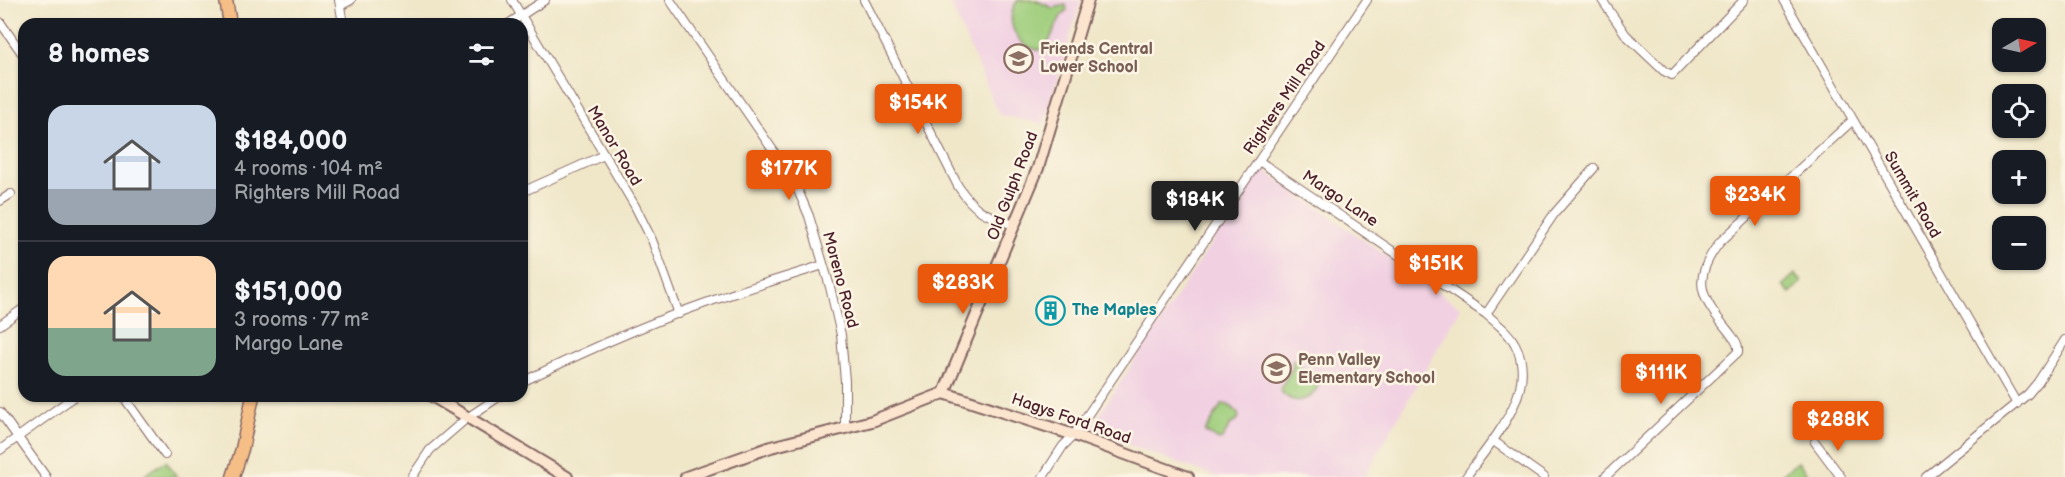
<!DOCTYPE html>
<meta charset="utf-8">
<style>
:root{--surface:#171b24;--page:#20242c;--text:#f1f3f6;--muted:#9ea1a6;--line:#363941;--accent:#ea580c}
body{margin:0;font-family:"Balsamiq Sans",sans-serif;background:var(--page);color:var(--text);height:100vh;display:flex;flex-direction:column;font-size:22px;white-space:nowrap}
*{box-sizing:border-box;margin:0}
p{font-size:20px;color:var(--muted)}
.icon{flex:none;width:33px;height:33px;fill:none;stroke:currentColor;stroke-width:2;stroke-linecap:round;stroke-linejoin:round}
.map{position:relative;flex:1;overflow:hidden}
.sheet{position:absolute;left:18px;top:18px;width:510px;height:384px;display:flex;flex-direction:column;background:var(--surface);border-radius:18px;box-shadow:0 2px 4px #0004}
.sheet>*{flex:none}
.needle{width:39px;rotate:81deg}
.tools{position:absolute;left:1992px;top:18px;display:grid;gap:12px}
.tools a{display:grid;place-items:center;width:54px;height:54px;border-radius:12px;background:var(--surface);box-shadow:0 2px 4px #0004;font-size:30px}
.price{position:absolute;translate:-50% -51px;padding:0 14px;border-radius:6px;background:var(--accent);color:#fff;font-size:20px;line-height:39px;filter:drop-shadow(0 2px 3px #0008)}
.price::after{content:'';position:absolute;left:50%;top:36px;width:18px;height:14px;margin-left:-9px;background:inherit;clip-path:polygon(0 0,100% 0,50% 100%)}
.price.current{background:#222;color:#fff}
ul{padding:0;list-style:none}
li{display:flex;align-items:center;gap:18px;height:150px;padding:0 30px}
li+li{border-top:2px solid var(--line)}
li span{display:grid;place-items:center;flex:none;width:168px;height:120px;border-radius:18px;color:#555}
li>.icon{margin-inline-start:auto}
span .icon{width:72px;height:72px;fill:#fffc;stroke-width:1}
li b{font-size:26px}
h2{display:flex;justify-content:space-between;align-items:center;height:72px;padding:0 30px;font-size:26px}
.map>svg:first-child{display:block}
.built{fill:#f1d0e2}
.green{fill:#9fcd7b;stroke:#747653;stroke-width:1.5}
.lines{fill:none;stroke-linecap:round;stroke-linejoin:round}
.street-casing{stroke:#846562;stroke-width:10}
.secondary-casing{stroke:#846562;stroke-width:14}
.primary-casing{stroke:#846562;stroke-width:15}
.street{stroke:#fff;stroke-width:8}
.secondary{stroke:#fbe5cf;stroke-width:10}
.primary{stroke:#f6be87;stroke-width:12}
.labels{text-anchor:middle;dominant-baseline:central;stroke-width:5;stroke-linejoin:round;paint-order:stroke}
.education-label{font-size:16px;font-weight:bold;fill:#785e54;stroke:#fcf5e5;text-anchor:start}
.street-label{font-size:16px;fill:#4a1f2b;stroke:#fcf5e5}
.culture-label{font-size:16px;font-weight:bold;fill:#0d838f;stroke:#fcf5e5;text-anchor:start}
</style>
<div class="map">
<svg width="2065" height="477" viewBox="0 0 2065 477">
<rect width="100%" height="100%" fill="#fcf5e5"/>
<filter id="ink" filterUnits="userSpaceOnUse"><feTurbulence type="fractalNoise" baseFrequency=".0167" numOctaves="2"/><feDisplacementMap in="SourceGraphic" scale="12" xChannelSelector="R" yChannelSelector="G"/><feConvolveMatrix kernelMatrix="1 2 1 2 8 2 1 2 1" color-interpolation-filters="sRGB"/></filter>
<filter id="wash" filterUnits="userSpaceOnUse"><feTurbulence type="fractalNoise" baseFrequency=".008" numOctaves="4" result="noise"/><feDisplacementMap in="SourceGraphic" scale="24" xChannelSelector="R" yChannelSelector="G"/><feGaussianBlur stdDeviation="1.35" result="paint"/><feColorMatrix in="noise" values="0 0 0 0 0 0 0 0 0 0 0 0 0 0 0 0 0 1.4 0 .05"/><feComposite in="paint" operator="in"/></filter>
<g filter="url(#wash)">
<rect width="100%" height="100%" fill="#f0e7c9"/>
<path class="built" d="M949,0H1081L1044,124L999,115Z
M1261,168L1461,308L1364,477H1217L1089,430Z"/>
<path class="green" d="M1018,0H1035L1053,8L1066,5L1067,10L1061,16L1045,50C1019,52 1001,21 1018,0Z
M1795,274L1802,282L1790,293L1783,285Z
M1295,359L1298,360L1299,366L1319,380C1317,402 1290,408 1280,389L1293,367L1292,361Z
M1222,404C1230,404 1237,410 1239,417L1236,422L1231,424L1222,439L1219,440L1205,432Z
M166,461L177,477H142Z
M1798,462L1809,476L1778,477Z"/>
</g>
<g filter="url(#ink)">
<g class="lines">
<defs>
<path id="street" d="M339,0L343,24
M512,0L635,206L652,240L679,314
M670,0L794,181L809,216L830,287L841,335L845,381V429
M864,0L958,186C975,212 986,215 1014,225
M1602,0L1626,35L1664,71L1672,75L1744,0
M1784,0L2017,404
M340,6L351,0
M0,22L24,56
M508,24L545,0
M1259,161L1486,314C1496,323 1509,332 1515,344C1540,391 1491,441 1466,477
M522,192L604,155
M0,201L11,194
M1486,314L1554,214L1594,168
M0,325L24,308
M522,382C589,349 664,316 735,293C764,283 794,275 823,265
M123,396L165,455
M0,412L46,477
M1492,440L1544,477
M1815,442L1841,477
M0,450L75,396
M412,477L430,450L467,418L500,396
M1043,477L1063,446L1074,435L1367,0
M1605,477L1738,352C1739,343 1734,339 1729,332C1701,298 1690,280 1720,242L1853,120
M1926,477L2028,394L2038,382L2065,340"/>
<path id="secondary" d="M944,393L1074,435L1188,477
M432,396L567,477
M686,477L771,447L872,421L944,393L1038,168L1088,0"/>
<path id="primary" d="M226,0L230,24
M233,477L242,449L253,396"/>
</defs>
<use href="#street" class="street-casing"/>
<use href="#secondary" class="secondary-casing"/>
<use href="#primary" class="primary-casing"/>
<use href="#street" class="street"/>
<use href="#secondary" class="secondary"/>
<use href="#primary" class="primary"/>
</g>
</g>
<defs>
<symbol id="school-ring" viewBox="-11 -11 22 22"><circle r="9.5" fill="#fcf5e5" stroke="#8d6e63" stroke-width="1.5"/><path d="M0-5L7-2L0 1L-7-2ZM-4 1L0 2.5L4 1V4Q0 6-4 4Z" fill="#8d6e63"/></symbol>
<symbol id="building-ring" viewBox="-11 -11 22 22"><circle r="9.5" fill="#fcf5e5" stroke="#0f9aa8" stroke-width="1.5"/><path d="M-4-6H4V6H1V3H-1V6H-4ZM-2.5-4.3h1.7v1.8h-1.7ZM.8-4.3h1.7v1.8H.8ZM-2.5-1h1.7V.8h-1.7ZM.8-1h1.7V.8H.8Z" fill="#0f9aa8"/></symbol>
</defs>
<g fill-rule="evenodd">
<use href="#school-ring" x="1002" y="42" width="33" height="33"/>
<use href="#building-ring" x="1034" y="294" width="33" height="33"/>
<use href="#school-ring" x="1260" y="352" width="33" height="33"/>
</g>
<g class="labels">
<g class="education-label">
<text x="1040" y="49">Friends Central<tspan x="1040" dy="18">Lower School</tspan></text>
<text x="1298" y="360">Penn Valley<tspan x="1298" dy="18">Elementary School</tspan></text>
</g>
<g class="street-label">
<text transform="translate(1285 98) rotate(-56)">Righters Mill Road</text>
<text transform="translate(614 146) rotate(59)">Manor Road</text>
<text transform="translate(1013 186) rotate(-69)">Old Gulph Road</text>
<text transform="translate(1912 195) rotate(60)">Summit Road</text>
<text transform="translate(1340 199) rotate(34)">Margo Lane</text>
<text transform="translate(840 280) rotate(75)">Moreno Road</text>
<text transform="translate(1071 419) rotate(19)">Hagys Ford Road</text>
</g>
<g class="culture-label">
<text x="1072" y="310">The Maples</text>
</g>
</g>
</svg>
<div class="tools">
<a><svg class="needle" viewBox="-14 -14 28 28"><path d="M0-13l5 13h-10z" fill="#e53935"/><path d="M0 13l5-13h-10z" fill="#9ea1a6"/></svg></a>
<a><svg class="icon" aria-label="locate" viewBox="0 0 24 24"><circle cx="12" cy="12" r="6"/><path d="M12 2v4M12 18v4M2 12h4M18 12h4"/></svg></a>
<a>+</a>
<a>−</a>
</div>
<b class="price" style="left:918px;top:135px">$154K</b>
<b class="price" style="left:789px;top:201px">$177K</b>
<b class="price" style="left:1755px;top:227px">$234K</b>
<b class="price current" style="left:1195px;top:232px">$184K</b>
<b class="price" style="left:1436px;top:296px">$151K</b>
<b class="price" style="left:963px;top:315px">$283K</b>
<b class="price" style="left:1661px;top:405px">$111K</b>
<b class="price" style="left:1838px;top:452px">$288K</b>
<section class="sheet">
<h2>8 homes<svg class="icon" aria-label="filters" viewBox="0 0 24 24"><path d="M4 7h16M4 17h16"/><circle cx="9" cy="7" r="2"/><circle cx="15" cy="17" r="2"/></svg></h2>
<ul>
<li><span style="background:linear-gradient(#c9d6e8 70%,#9aa5b1 0)"><svg class="icon" aria-label="home" viewBox="0 0 24 24"><path d="M3 11l9-7 9 7M6 9v11h12V9"/></svg></span><div><b>$184,000</b><p>4 rooms · 104 m²</p><p>Righters Mill Road</p></div></li>
<li><span style="background:linear-gradient(#ffd9b3 60%,#7fa58c 0)"><svg class="icon" aria-label="home" viewBox="0 0 24 24"><path d="M3 11l9-7 9 7M6 9v11h12V9"/></svg></span><div><b>$151,000</b><p>3 rooms · 77 m²</p><p>Margo Lane</p></div></li>
</ul>
</section>
</div>
